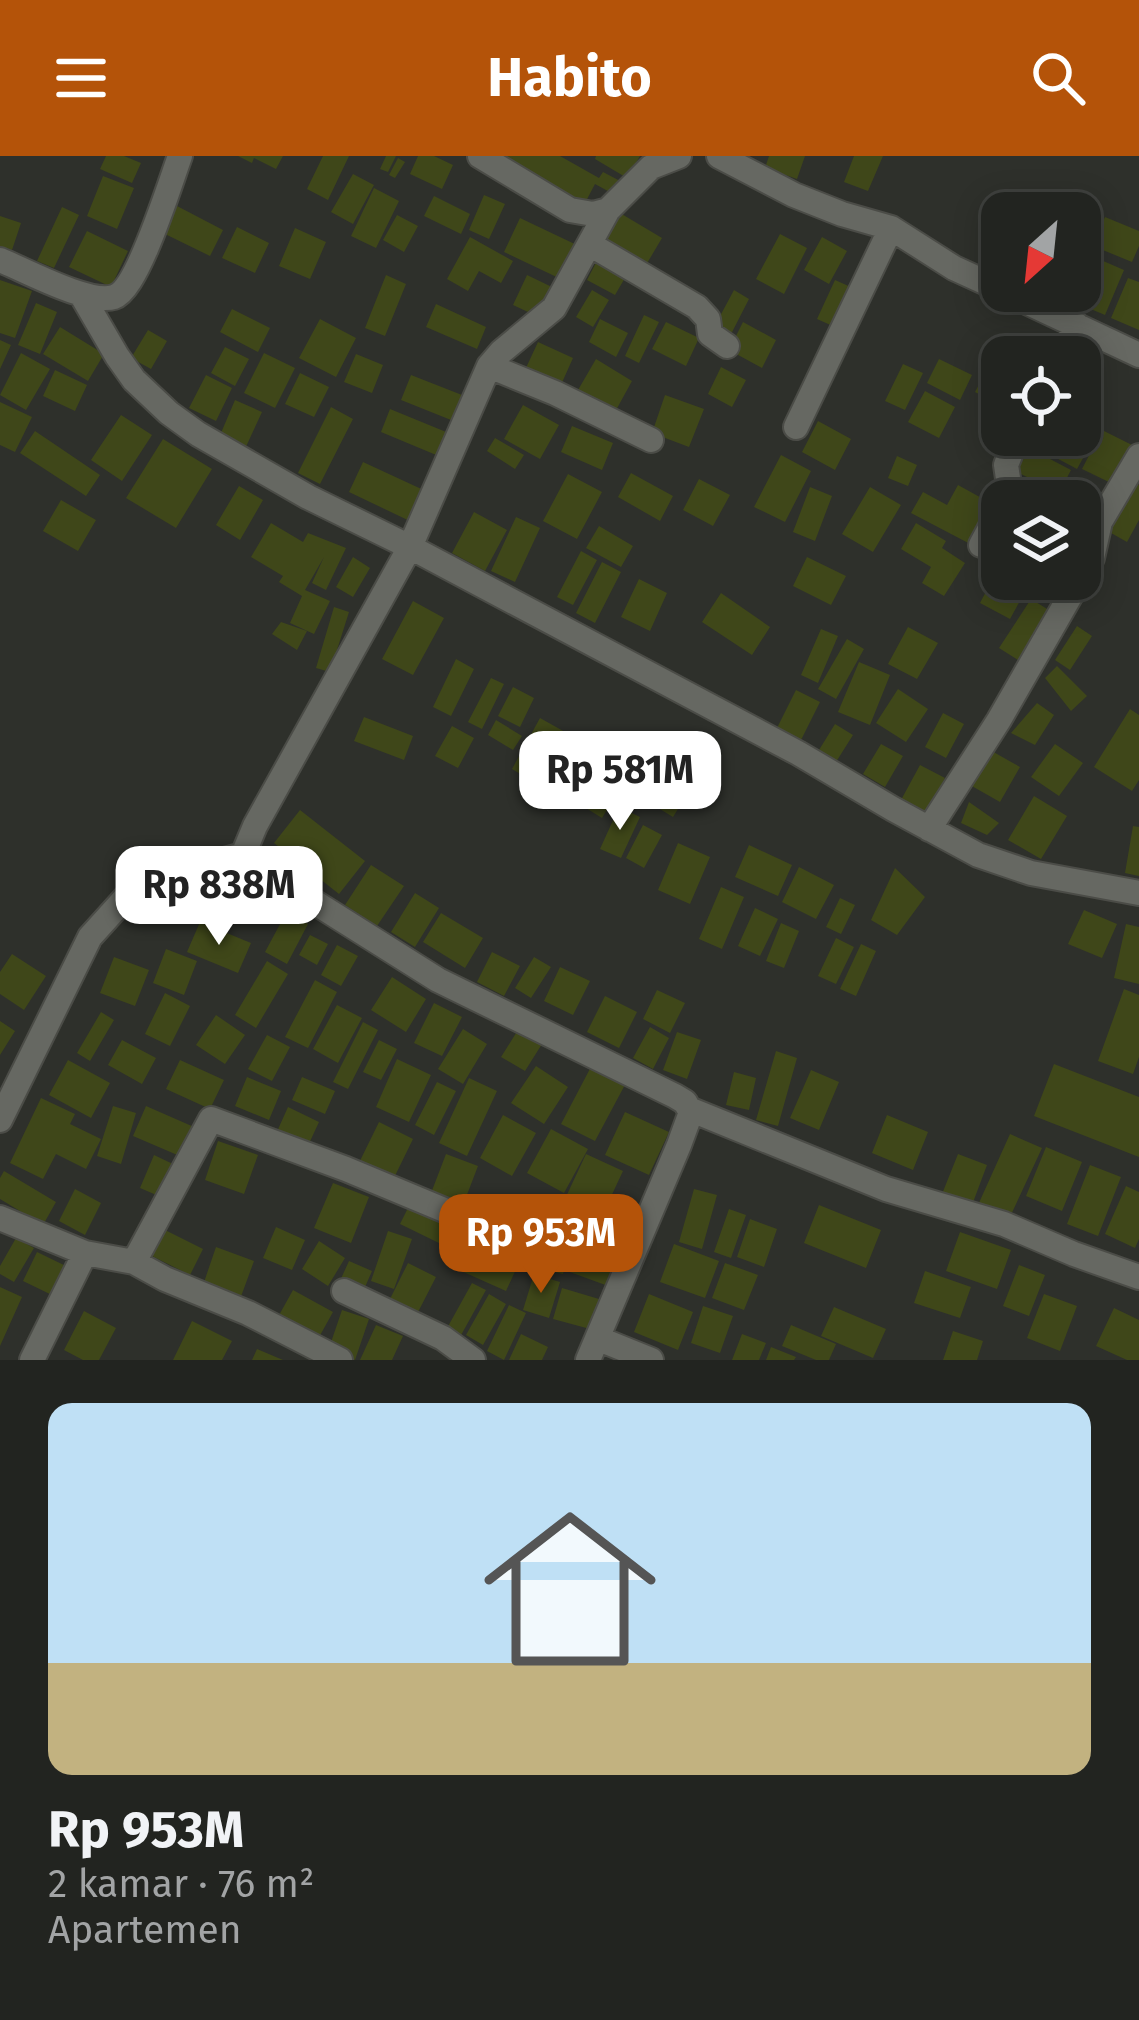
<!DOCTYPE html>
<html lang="id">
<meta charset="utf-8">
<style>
:root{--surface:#222420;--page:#2e302d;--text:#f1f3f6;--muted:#a2a4a5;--line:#3f413e;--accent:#b45309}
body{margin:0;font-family:"Fira Sans",sans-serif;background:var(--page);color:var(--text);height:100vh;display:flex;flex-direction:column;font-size:45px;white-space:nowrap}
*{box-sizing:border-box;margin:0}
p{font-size:39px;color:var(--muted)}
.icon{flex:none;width:66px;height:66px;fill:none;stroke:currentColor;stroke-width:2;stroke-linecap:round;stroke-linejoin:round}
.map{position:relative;height:1204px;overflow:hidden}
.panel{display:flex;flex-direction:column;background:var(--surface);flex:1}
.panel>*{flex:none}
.needle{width:78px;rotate:207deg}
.tools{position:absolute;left:981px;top:36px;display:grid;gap:24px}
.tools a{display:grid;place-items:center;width:120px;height:120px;border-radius:24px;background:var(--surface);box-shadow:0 6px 30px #0003,0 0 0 3px var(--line);font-size:60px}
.price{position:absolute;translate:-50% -102px;padding:0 27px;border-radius:24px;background:#fff;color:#222;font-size:39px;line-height:78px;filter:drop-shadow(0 3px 6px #0008)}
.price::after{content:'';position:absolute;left:50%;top:72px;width:36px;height:27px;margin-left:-18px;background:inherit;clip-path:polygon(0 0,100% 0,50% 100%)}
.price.selected{background:var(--accent);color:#fff}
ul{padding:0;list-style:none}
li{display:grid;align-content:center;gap:24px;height:636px;padding:0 48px}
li+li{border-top:3px solid var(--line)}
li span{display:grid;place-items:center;height:372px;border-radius:24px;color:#555}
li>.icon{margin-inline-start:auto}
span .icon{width:216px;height:216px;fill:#fffc;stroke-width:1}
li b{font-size:51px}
header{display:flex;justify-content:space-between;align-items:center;height:156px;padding:0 48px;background:var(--accent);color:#fff;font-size:54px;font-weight:700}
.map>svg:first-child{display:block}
.building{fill:#3f4719}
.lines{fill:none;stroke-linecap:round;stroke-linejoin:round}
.minor-casing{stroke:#4b4c47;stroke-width:28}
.minor{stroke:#666862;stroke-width:24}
</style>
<header><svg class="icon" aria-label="menu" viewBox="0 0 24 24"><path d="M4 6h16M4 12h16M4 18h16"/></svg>Habito<svg class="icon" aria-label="search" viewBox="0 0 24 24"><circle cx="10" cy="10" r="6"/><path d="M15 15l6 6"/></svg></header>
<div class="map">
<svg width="1139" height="1204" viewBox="0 0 1139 1204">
<rect width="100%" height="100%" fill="#2e302b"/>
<path class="building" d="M106,0H124L141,7L132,27L100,13Z
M238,0H283L276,13L254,2L252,7Z
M323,0H349L328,44L307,33Z
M386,0H396L388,16L380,13Z
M418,0H434L453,9L442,33L410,18Z
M506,0H560L599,22L603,16L624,27L617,40L595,28L585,47L504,3Z
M596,0H640L627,22L595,3Z
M769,0H805L797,23L765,12Z
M854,0H883L868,35L844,26Z
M398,2L405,6L395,22L389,19Z
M353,18L374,29L353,68L331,56Z
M103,20L134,32L117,73L87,60Z
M374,32L399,45L376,92L351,80Z
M484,39L505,48L489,83L469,74Z
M434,40L470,58L461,78L424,60Z
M1053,44L1074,51L1072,57H1049Z
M177,50L223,74L210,100L163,77Z
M62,51L79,59L54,112L37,105Z
M620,57L662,82L646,109L604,84Z
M397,59L418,70L404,96L383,84Z
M0,60L21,67L12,94L0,90Z
M1105,61L1139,75V90L1132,106L1093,90Z
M520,62L581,91L565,125L504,96Z
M237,71L269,87L255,117L222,102Z
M295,72L326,86L310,123L279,110Z
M87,75L128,95L111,131L69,111Z
M780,78L807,92L784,138L756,123Z
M470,81L513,105L501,127L479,115L468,135L447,123Z
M822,81L847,95L829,128L804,114Z
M600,99L629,115L615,139L587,124Z
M1094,101L1124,114L1105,159L1074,146Z
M386,119L406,128L385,180L365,172Z
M527,119L554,132L541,162L513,149Z
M1128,122L1139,126V174L1111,162Z
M0,124L32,135L15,182L0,177Z
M835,124L853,132L835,171L817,163Z
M592,134L609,144L593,171L576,161Z
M734,134L749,143L728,184L712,175Z
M36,147L57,156L40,198L18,189Z
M436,148L486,171L477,193L426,171Z
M232,153L270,172L258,196L220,176Z
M644,159L659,166L639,207L625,200Z
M320,163L356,182L336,221L299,202Z
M600,163L628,177L616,201L589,186Z
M666,166L699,182L686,210L652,193Z
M743,166L776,184L762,212L729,194Z
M60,171L104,198L88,225L43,198Z
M148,174L167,185L151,213L131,202Z
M0,184L11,189L0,213Z
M1034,185L1056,194L1053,201H1026Z
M538,186L573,202L560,231L525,214Z
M1001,187L1021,197L1019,201H1002V233L995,246L975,236Z
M225,191L249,203L235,230L211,217Z
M21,197L50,213L26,254L0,239Z
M264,197L295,212L275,252L244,237Z
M356,198L383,209L372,237L344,226Z
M596,203L632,225L615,256L578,234Z
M939,203L972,219L960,244L927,227Z
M903,208L923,217L905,254L885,245Z
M721,211L746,224L732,251L708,238Z
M55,214L87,229L75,255L43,240Z
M300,217L329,231L314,261L285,248Z
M206,219L232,232L216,265L189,252Z
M411,219L462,239L451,264L401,244Z
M925,235L955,251L939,282L908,266Z
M665,239L704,253L689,291L652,277Z
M235,244L262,256L244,295L218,284Z
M0,246L32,261L15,296L0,289Z
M523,249L559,269L540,303L504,283Z
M331,251L353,263L320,328L298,317Z
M390,253L451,278L441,301L381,276Z
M121,259L152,279L122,325L91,304Z
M818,265L851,283L835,314L802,296Z
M572,270L613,287L602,314L561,296Z
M1080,274L1094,282L1077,313L1047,297L1056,279H1080Z
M1102,274L1132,289L1113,328L1082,313Z
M35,275L100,319L86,340L20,297Z
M495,282L524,299L515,313L487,295Z
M163,283L212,313L176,372L126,342Z
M1029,292L1071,314L1059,337L1017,316Z
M781,299L811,315L785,366L754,351Z
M897,300L917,309L908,330L888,322Z
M363,306L430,337L416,368L349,336Z
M631,317L673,340L660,365L618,341Z
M568,318L602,336L577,383L543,365Z
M699,323L730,339L713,370L683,354Z
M1131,325L1139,329V364L1127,386L1104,373Z
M1075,327L1105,343L1088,375L1080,370V345H1066Z
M958,329L996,350L974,390L911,357L923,336L947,349Z
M239,330L263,344L240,384L216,369Z
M810,331L832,340L815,385L793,376Z
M870,331L901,349L873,396L842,378Z
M61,344L96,364L78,395L43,375Z
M474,356L507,374L485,415L452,397Z
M516,361L540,372L515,426L491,415Z
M1002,365V405L986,396Z
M271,367L303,386L308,377L346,392L326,434L312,427L324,401L305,434L330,445L314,478L290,467L302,440L279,426L283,420L251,401Z
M916,367L946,385L942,392L965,407L944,440L922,427L931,411L901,393Z
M599,370L633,390L621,411L586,392Z
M581,395L597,404L573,449L557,441Z
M353,401L370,412L353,441L336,431Z
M807,401L846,420L831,449L793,430Z
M602,406L621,416L595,467L576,457Z
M639,423L667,437L650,475L621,461Z
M991,426L1021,443L1010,463L980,447Z
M721,437L770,471L752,499L702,466Z
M1031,443L1052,456L1021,506L999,492Z
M413,445L444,462L413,519L382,503Z
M334,451L349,456L330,516L316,512Z
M281,466L307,475L297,494L272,478Z
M1077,470L1092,480L1070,514L1055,504Z
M908,471L938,487L917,523L888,508Z
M821,473L838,480L818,527L801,519Z
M847,483L864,493L836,543L818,533Z
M456,503L474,513L451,560L433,551Z
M859,506L890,519L870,569L838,556Z
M1057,510L1087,540L1071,555L1045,522Z
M491,522L504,528L482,573L468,566Z
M513,531L534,542L520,571L498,560Z
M898,533L928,553L906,586L876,567Z
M796,534L820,546L799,588L775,576Z
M1037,547L1054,559L1035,589L1011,577Z
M1130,553L1139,559V624L1132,635L1094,611Z
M943,557L964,568L946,602L925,591Z
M364,561L413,580L404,604L354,585Z
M540,562L565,576L536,627L512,613Z
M496,564L522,580L513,594L488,579Z
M835,568L853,579L836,606L819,594Z
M452,570L474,582L458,612L435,600Z
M569,586L591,598L568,640L546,628Z
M881,588L903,600L885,631L863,618Z
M1055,588L1083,607L1059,640L1031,621Z
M602,589L638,607L625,634L589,616Z
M990,594L1020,611L1000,646L970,629Z
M663,604L691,620L680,637L686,640L673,661L637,639Z
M920,609L945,622L927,657L901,644Z
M586,624L614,642L602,662L573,644Z
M1034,640L1067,660L1041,703L1008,684Z
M969,646L999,667L987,679L961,667Z
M619,651L640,661L621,702L600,693Z
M300,654L365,705L339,738L274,687Z
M643,669L662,679L644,712L626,702Z
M1133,670L1139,671V720L1125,717Z
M678,687L710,701L690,748L658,734Z
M749,689L792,709L778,740L735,721Z
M371,709L404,730L377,770L345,749Z
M799,711L834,729L816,763L782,746Z
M895,712L925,741L897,779L871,764Z
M721,731L744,741L722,793L699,783Z
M415,737L439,752L415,791L391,776Z
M840,742L855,749L841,778L826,771Z
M755,752L778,763L760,800L738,790Z
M1084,754L1117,768L1102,802L1068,788Z
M286,757L308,768L287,808L265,796Z
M441,757L483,782L465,812L423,786Z
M200,766L251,787L238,817L187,796Z
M781,767L799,775L784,812L766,805Z
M1126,768L1139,771V828L1114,822Z
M310,779L328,788L317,809L299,799Z
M836,782L854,791L836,828L818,820Z
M861,788L876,795L856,840L840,833Z
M337,789L358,800L341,830L321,819Z
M166,793L197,805L184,839L153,827Z
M492,796L520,810L504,840L477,826Z
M12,798L46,820L24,854L0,838V816Z
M114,801L149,814L135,850L100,837Z
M534,801L551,811L531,842L515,832Z
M267,805L288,818L256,872L235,859Z
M560,811L590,825L573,859L544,845Z
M392,821L426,843L406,876L371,854Z
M315,824L337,836L308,892L285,881Z
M1124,833L1139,839V901L1133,918L1098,905Z
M657,834L685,847L670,877L643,863Z
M165,837L190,850L170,890L145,878Z
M605,840L637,856L619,892L587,876Z
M434,847L462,861L442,900L414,887Z
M337,849L362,862L338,907L313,893Z
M101,856L114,864L90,905L77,897Z
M216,859L245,879L225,908L196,889Z
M0,865L15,875L0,899Z
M363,866L378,874L348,933L333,926Z
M650,871L669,882L653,913L633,902Z
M463,873L487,888L463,928L438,913Z
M518,874L542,888L525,915L501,901Z
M677,876L701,884L687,923L663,914Z
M267,879L290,891L272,925L248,913Z
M122,884L156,902L142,928L108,909Z
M379,884L397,893L381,924L363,916Z
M776,895L797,902L778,970L756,964Z
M397,903L431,919L409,966L376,951Z
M68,904L110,927L91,962L49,939Z
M180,904L224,924L210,953L166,933Z
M593,907L627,925L595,985L561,968Z
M1054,908L1139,941V1001L1034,960Z
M536,910L568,931L544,968L511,947Z
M811,914L839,926L819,974L790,962Z
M734,916L756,922L749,954L726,949Z
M247,921L281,935L269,964L235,950Z
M302,921L335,935L325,958L292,944Z
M469,922L497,935L467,1000L439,987Z
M437,926L456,935L434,979L415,969Z
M41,942L75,958L70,968L101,983L86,1013L56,998L43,1023L10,1007Z
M113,950L136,957L121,1008L97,1000Z
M146,950L194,971L182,1001L133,980Z
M288,951L319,966L306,994L275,980Z
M625,956L669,976L649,1019L605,999Z
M503,959L536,977L512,1020L480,1002Z
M887,959L928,976L913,1014L872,997Z
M379,966L413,983L390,1030L356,1013Z
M551,973L588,993L564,1037L527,1017Z
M1010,978L1042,992L1009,1063L978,1049Z
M218,985L258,999L244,1038L205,1024Z
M1046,991L1082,1006L1062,1055L1026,1040Z
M446,998L478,1010L460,1057L428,1045Z
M586,998L623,1015L601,1062L564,1045Z
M958,998L987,1009L972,1049L942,1038Z
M154,999L175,1009L161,1041L140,1032Z
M1090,1009L1121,1021L1098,1080L1067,1068Z
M4,1015L56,1046L43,1069L0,1043V1022Z
M333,1027L369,1041L351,1087L314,1072Z
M1126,1030L1139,1036V1083L1135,1092L1105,1078Z
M75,1033L101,1047L85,1079L59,1065Z
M694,1033L717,1039L702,1093L679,1086Z
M410,1048L451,1069L441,1088L400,1068Z
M819,1049L881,1074L866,1112L804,1087Z
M729,1053L746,1059L731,1102L714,1096Z
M750,1063L777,1073L764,1111L737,1101Z
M157,1070L203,1093L190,1119L144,1096Z
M276,1071L305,1084L292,1114L263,1102Z
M388,1075L412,1083L394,1133L371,1125Z
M544,1076L572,1083L563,1118L535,1111Z
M960,1076L1011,1094L997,1133L946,1115Z
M16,1082L34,1092L14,1126L0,1118V1110Z
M579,1083L622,1100L611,1131L567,1115Z
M319,1085L345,1102L328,1130L302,1113Z
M471,1087L518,1109L506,1135L459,1114Z
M674,1088L719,1105L705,1142L660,1126Z
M216,1091L254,1105L239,1146L202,1132Z
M37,1096L70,1112L56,1141L23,1125Z
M349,1105L372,1115L362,1138L339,1127Z
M408,1107L436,1121L416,1160L389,1145Z
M725,1107L758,1119L744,1154L712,1142Z
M1019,1109L1045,1119L1029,1160L1003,1150Z
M925,1115L971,1131L960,1162L914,1147Z
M534,1118L560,1126L549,1162L523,1154Z
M472,1127L486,1134L460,1181L446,1174Z
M0,1131L22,1141L0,1190Z
M562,1132L599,1143L590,1173L553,1163Z
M293,1134L333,1156L318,1183L278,1161Z
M489,1138L506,1148L483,1189L466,1179Z
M649,1138L693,1156L678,1194L634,1176Z
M1044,1138L1077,1150L1060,1195L1027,1182Z
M509,1149L526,1157L504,1204L487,1195Z
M703,1150L733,1160L720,1197L691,1187Z
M834,1151L886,1173L873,1202L821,1180Z
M1114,1152L1139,1164V1204H1127L1096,1190Z
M342,1154L369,1163L355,1204L328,1195Z
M84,1155L116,1172L99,1204H83L64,1194Z
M192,1165L232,1185L222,1204H173Z
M376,1169L403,1180L392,1204H360Z
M791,1169L836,1188L829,1204H816L782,1190Z
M953,1175L983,1185L977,1204H943Z
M521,1178L548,1191L542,1204H509Z
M742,1178L766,1187L759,1204H732Z
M771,1191L796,1201L794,1204H766Z
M257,1193L283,1204H252Z"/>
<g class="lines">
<defs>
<path id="minor" d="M480,0L570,54L593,58L608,54L651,11L679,0
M719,0L794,39L842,58L891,72L954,112L1002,134
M608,54L554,152L501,196L489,210L410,391L255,670L243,699L268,717L438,824L675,940L685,946L689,953L886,1033L1004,1068L1074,1098L1139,1121
M591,89L697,151L708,163L710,178L727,190
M0,104C25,114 89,149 114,141C138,133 170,27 180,0
M1003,135L1139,199
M81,138L117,200L134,224L169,257L198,278L308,341L410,391L798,597L893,653L978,699L1031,717L1139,737
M1060,201L1077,169
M489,210L555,237L651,284
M796,271L891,72
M1005,345L1009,329L1006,309L1018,279
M981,389L1002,350
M929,673L999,564L1092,402L1100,366L1139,300
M0,964L90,781L118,750L135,731L166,719L243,699
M0,1062L85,1097L134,1106L165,1123L248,1157L340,1204
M134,1106L211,963L346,1013L461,1061
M344,1135L443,1182L473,1204
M599,1183L651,1204
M32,1204L85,1097
M588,1204L679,989L690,959L689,953"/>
</defs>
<use href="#minor" class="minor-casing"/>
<use href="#minor" class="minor"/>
</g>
</svg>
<div class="tools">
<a><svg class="needle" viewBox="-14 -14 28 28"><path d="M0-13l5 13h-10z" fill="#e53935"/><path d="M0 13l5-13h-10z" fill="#a2a4a5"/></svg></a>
<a><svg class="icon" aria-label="locate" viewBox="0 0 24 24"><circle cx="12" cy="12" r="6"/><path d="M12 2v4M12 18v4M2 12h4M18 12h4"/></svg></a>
<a><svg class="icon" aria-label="layers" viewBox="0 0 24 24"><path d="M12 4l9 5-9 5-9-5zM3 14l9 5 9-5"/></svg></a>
</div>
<b class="price" style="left:620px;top:677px">Rp 581M</b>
<b class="price" style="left:219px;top:792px">Rp 838M</b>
<b class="price selected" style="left:541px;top:1140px">Rp 953M</b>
</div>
<section class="panel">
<ul>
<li><span style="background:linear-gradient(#bfe0f5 70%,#c2b280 0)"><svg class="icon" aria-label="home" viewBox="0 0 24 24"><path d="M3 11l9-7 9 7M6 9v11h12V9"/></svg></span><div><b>Rp 953M</b><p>2 kamar · 76 m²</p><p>Apartemen</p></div></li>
</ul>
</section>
